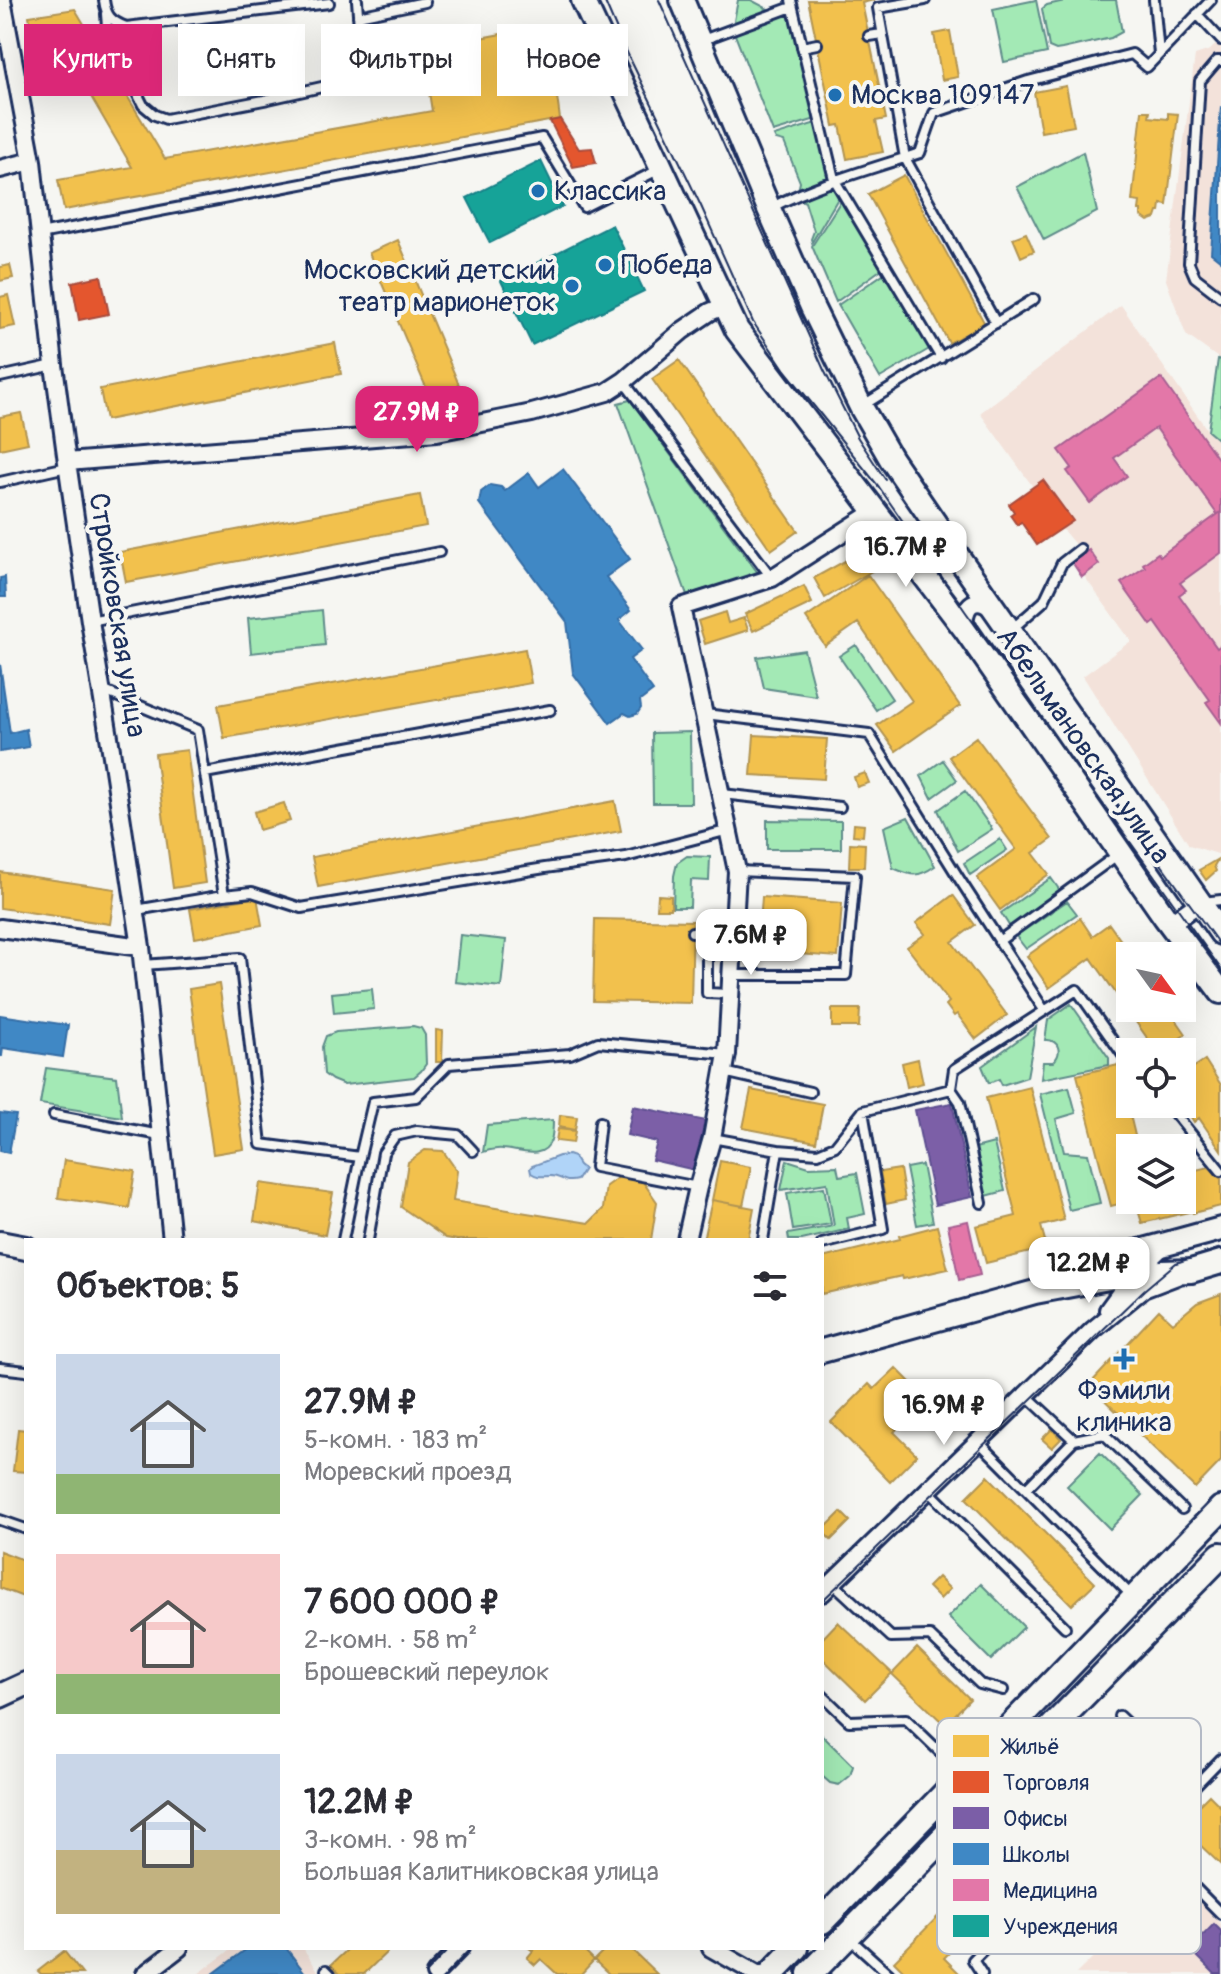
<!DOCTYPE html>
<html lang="ru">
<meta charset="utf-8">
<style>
:root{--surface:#fff;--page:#f7f7f7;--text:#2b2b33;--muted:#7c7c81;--accent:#db2777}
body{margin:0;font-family:Pangolin,sans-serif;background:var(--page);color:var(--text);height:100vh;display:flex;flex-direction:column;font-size:30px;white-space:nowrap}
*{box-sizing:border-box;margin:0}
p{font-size:26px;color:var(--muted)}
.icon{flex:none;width:44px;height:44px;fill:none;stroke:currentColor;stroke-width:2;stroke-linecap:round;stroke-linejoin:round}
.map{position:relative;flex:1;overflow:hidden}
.side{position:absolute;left:24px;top:1238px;width:800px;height:712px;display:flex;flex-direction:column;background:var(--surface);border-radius:0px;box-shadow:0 8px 32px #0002}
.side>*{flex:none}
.banner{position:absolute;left:24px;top:24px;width:800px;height:72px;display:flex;gap:16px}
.needle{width:52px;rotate:123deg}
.tools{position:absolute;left:1116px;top:942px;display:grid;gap:16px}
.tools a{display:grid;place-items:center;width:80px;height:80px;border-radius:0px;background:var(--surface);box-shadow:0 8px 32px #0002;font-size:40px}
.price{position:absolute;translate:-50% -68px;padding:0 18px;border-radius:16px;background:#fff;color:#222;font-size:26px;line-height:52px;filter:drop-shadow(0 2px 4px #0008)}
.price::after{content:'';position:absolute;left:50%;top:48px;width:24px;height:18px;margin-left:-12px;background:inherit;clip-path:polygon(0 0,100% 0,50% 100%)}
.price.active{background:var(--accent);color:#fff}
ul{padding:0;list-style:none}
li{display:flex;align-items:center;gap:24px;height:200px;padding:0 32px}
li span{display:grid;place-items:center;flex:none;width:224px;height:160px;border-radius:0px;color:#555}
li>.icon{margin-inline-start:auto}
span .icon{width:96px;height:96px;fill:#fffc;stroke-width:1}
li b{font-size:34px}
h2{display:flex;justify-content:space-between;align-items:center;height:96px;padding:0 32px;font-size:34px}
.chip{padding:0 28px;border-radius:0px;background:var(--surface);box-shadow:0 8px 32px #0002;font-size:28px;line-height:72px}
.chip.active{background:var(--accent);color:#fff}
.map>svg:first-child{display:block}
.built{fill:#f3e2da}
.green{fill:#a3e9b5;stroke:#5f8c8a;stroke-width:2}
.water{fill:#b0d4f8;stroke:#7492ba;stroke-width:2}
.homes{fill:#f2c14e;stroke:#b29553;stroke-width:2}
.shops{fill:#e4572e;stroke:#a84b3c;stroke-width:2}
.offices{fill:#7b5ea7;stroke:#5e5091;stroke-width:2}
.schools{fill:#3f88c5;stroke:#346da6;stroke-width:2}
.health{fill:#e377a8;stroke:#a76192;stroke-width:2}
.public{fill:#17a398;stroke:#188087;stroke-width:2}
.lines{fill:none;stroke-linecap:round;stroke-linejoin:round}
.lane-casing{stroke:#1b2f5e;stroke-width:14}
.street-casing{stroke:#1b2f5e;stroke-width:22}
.secondary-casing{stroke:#1b2f5e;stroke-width:28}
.primary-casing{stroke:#1b2f5e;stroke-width:30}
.lane{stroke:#f6f6f2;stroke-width:8}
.street{stroke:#f6f6f2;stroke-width:16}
.secondary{stroke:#f6f6f2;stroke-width:22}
.primary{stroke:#f6f6f2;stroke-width:24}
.tram{stroke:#1b2f5e;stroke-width:2}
.poi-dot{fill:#1f6fb2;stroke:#f6f6f2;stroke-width:3}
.labels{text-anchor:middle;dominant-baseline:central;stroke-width:8;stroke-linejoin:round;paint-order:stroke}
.poi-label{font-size:28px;fill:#1b2f5e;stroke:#f6f6f2;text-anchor:start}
.street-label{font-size:28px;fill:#1b2f5e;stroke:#f6f6f2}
.key{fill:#f6f6f2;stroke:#b4bac6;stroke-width:2}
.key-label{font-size:22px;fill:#1b2f5e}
</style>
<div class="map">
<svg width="1221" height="1974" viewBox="0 0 1221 1974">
<rect width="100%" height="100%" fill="#f6f6f2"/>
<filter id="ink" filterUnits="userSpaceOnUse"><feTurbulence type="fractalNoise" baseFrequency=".0125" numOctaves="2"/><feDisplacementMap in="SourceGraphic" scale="16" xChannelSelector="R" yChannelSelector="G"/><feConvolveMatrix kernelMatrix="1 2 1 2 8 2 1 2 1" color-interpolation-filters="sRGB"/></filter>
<g filter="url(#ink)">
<path class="built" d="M1221,40V360L1186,335L1166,280L1195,55L1210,50Z
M1121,305L1208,431L1221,442V855L1189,845L1083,676L1131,641L1084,576L1082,577L1072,562L1083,554L1062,529L1073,520L1043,480L1033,487L980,413Z
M1174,1877L1221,1924V1974H1076Z
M233,1948H303L320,1974H198Z"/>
<path class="green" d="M738,0H751L772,11L733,26Z
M1036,0L1047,53L1004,62L993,9Z
M1069,0H1116L1122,32L1111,38L1062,49L1056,50L1049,47L1042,9L1047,5Z
M790,11L816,119L773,132L734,32Z
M816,123L830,178L798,191L800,182L784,142L776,140L774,136Z
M1083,152L1097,212L1044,240L1017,187Z
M832,183L840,195L812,242L811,239L814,231L805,202L799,199L798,197Z
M842,199L883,268L836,302L812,246Z
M886,272L931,348L880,378L838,305Z
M1218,359L1221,360V442L1208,431Z
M630,400L758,573L687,595L618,403Z
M322,610L325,645L251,653L248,618Z
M856,645L892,699L876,710L839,656Z
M804,650L816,696L764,688L757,657Z
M690,732L691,803H653L652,733Z
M943,760L957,780L932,798L921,776Z
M965,791L992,829L958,851L938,810Z
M908,817L935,866C918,878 912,876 893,868L884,827Z
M767,820L841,821V849H767Z
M1000,839L1007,850L970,875L964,863Z
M687,856L710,857L709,881L691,880L690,907H673L674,876L677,863Z
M1051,878L1061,892L1010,927L1001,913Z
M1067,901L1077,914L1026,949L1016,936Z
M460,935L506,940L501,987L455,982Z
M372,989L374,1009L334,1013L332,993Z
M1071,1004L1109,1058V1065L1041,1079L1043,1062H1053C1063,1053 1059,1039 1045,1040L1048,1020Z
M413,1026L421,1028L425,1035L426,1064L421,1071L414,1077L344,1085L332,1080L324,1074L322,1047L326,1036L336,1032Z
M1036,1027L1027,1077L1002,1085L999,1079L989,1083L982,1066Z
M46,1068L117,1077L122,1117L40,1104Z
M1069,1087L1076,1113L1056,1119L1064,1152L1088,1154L1100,1203L1069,1210L1040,1094Z
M553,1120C553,1126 553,1134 551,1140C544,1161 519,1150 503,1149C496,1148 490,1150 483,1152L487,1125Z
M994,1143L1005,1191L986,1196L975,1148Z
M787,1160L809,1167L837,1166L839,1176L857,1173L865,1214L847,1218L849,1229L802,1240H789L788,1234L834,1226L827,1183L781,1190Z
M922,1165L933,1222L917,1225L906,1168Z
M824,1187L831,1224L793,1230L787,1193Z
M1100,1453L1143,1495L1110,1529L1067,1486Z
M981,1584L1024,1627L991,1660L948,1617Z
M822,1735L853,1766L850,1776L839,1785L830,1783L822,1776Z"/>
<path class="water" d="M568,1155L574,1157L579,1165L584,1169L577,1180C563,1184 562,1176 551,1176C541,1176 539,1178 531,1173L530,1168L532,1166L559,1156Z"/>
<path class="homes" d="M808,0H874L862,3L886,119L876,121L883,152L847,159L840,125L834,126Z
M75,9L165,159L432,111L422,49L517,31L536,93L556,89L560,119L64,210L58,180L132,167L79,76L46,82L43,66L69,62L59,43L35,47L29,16Z
M950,31L958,77L942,80L934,34Z
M1066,86L1074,126L1041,132L1034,92Z
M1142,111H1150L1149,117L1168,119V113L1178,114L1167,205L1161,204L1160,212H1158L1156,218L1148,221L1141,216V210H1139L1140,202L1132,201Z
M904,175L985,324L949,343L868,194Z
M1026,233L1034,251L1021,257L1013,238Z
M398,240L462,392L433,404L369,253Z
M10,265L13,278L0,281V267Z
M8,295L15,326L0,329V297Z
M335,343L341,374L106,420L100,389Z
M679,360L798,531L771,550L652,379Z
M21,413L28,443L0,449V417Z
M420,495L426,526L126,582L120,552Z
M861,552L872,571L825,598L814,578Z
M868,575L960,706L896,751L877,725L912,701L858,623L825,646L806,618Z
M804,586L812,603L753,631L745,614Z
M725,612L728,623L744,618L748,630L705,644L698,621Z
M525,649L531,683L224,738L218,705Z
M754,735L827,739L824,779L751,775Z
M976,737L1052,839L1033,853L1049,874L1000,910L977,878L1016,849L949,757Z
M187,750L205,883L173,888L155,754Z
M865,773L869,783L857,787L854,777Z
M615,801L621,831L318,887L312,857Z
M284,803L290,821L259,830L254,812Z
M854,824L864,825L863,836L853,835Z
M850,843L865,844L864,867H849Z
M1218,859L1214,866L1216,871L1206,880L1199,870Z
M0,872L115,889L110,924L0,908Z
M658,895L671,896V909H657Z
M953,895L975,925L952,942L1007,1015L976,1039L957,1014L954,1016L946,1005L949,1002L907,947L925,934L916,923Z
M257,897L262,925L195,938L190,909Z
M762,897L842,903L838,957L758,951Z
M1080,918L1092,936L1109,924L1132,956H1130V1008H1168L1186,1034L1160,1052H1157L1091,958L1049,988L1027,956Z
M595,919L693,921L691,1003L593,1001Z
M219,984L244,1149L213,1154L189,989Z
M832,1009H860L859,1027H832Z
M436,1030L443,1031L442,1062H436Z
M918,1059L923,1083L907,1087L902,1063Z
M1205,1060L1221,1085V1150L1199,1118L1194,1122L1188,1112L1193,1109L1182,1093V1075Z
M1118,1065L1138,1148H1130V1200H1182V1173L1193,1211L1142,1223L1138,1210L1126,1202L1111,1206L1077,1075Z
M1030,1087L1064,1220L1041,1226L1047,1248L986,1263L976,1226L1016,1216L986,1098Z
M751,1090L823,1104L816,1142L743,1128Z
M560,1115L577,1117L575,1130L559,1127Z
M558,1129L575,1131L573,1143L556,1141Z
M425,1150L443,1151L457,1171L453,1201L589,1223L603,1209L606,1186L620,1176L641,1179L657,1202L651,1240H457L446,1238L401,1207L408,1162Z
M64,1160L135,1171L129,1208L58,1198Z
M720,1161L751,1167L743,1206L712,1200Z
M1209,1167L1221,1179V1206L1193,1213L1182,1173Z
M900,1169L905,1200L886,1204L880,1172Z
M260,1183L333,1193L325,1235L254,1221Z
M712,1200L754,1208L748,1240H703Z
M937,1226L948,1269L903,1279L902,1276L822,1294V1258L900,1239L899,1236Z
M1221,1294V1461L1195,1488L1089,1385L1159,1310L1173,1323L1197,1303Z
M896,1368L921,1393L898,1416L894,1412L887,1419L897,1429L894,1432L917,1455L890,1482L831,1422L869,1384L874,1389Z
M18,1429L26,1430V1472L13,1471Z
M1052,1429L1061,1439L1052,1448L1042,1439Z
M988,1476L1095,1583L1072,1605L966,1498Z
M841,1512L850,1521L831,1540L822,1531Z
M0,1551L26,1561V1598L0,1588Z
M938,1577L950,1589L940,1599L928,1587Z
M838,1622L892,1673L865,1700L822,1658V1639Z
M917,1648L970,1699L945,1725L892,1674Z
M1111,1741L1151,1781L1124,1808L1108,1791L944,1958L960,1974H907L894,1961Z
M1209,1795L1221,1807V1865L1179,1825Z
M349,1948H391L364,1974H340L331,1965Z
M529,1948H582L594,1960L581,1974H557L541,1959L535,1965L527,1958L533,1951Z
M606,1948H630L657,1974H609L594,1960Z
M64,1951L82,1974H41L38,1971Z"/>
<path class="shops" d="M560,119L579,149L592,148L596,163L573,167L550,121Z
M101,276L109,314L79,320L72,282Z
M1043,480L1073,521L1037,545L1021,522L1017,525L1010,515L1014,512L1009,504Z"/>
<path class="offices" d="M952,1103L972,1197L935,1205L915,1110Z
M633,1106L706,1121L695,1170L652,1160L657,1142L627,1135Z
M1214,1924L1221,1931V1974H1215L1190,1949Z"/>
<path class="schools" d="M1221,106V261L1211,253Z
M563,469L630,559L606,577L631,610L619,620L642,650L630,659L653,691L640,701L641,708L637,714L630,716L624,713L610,723L573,673L567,622L479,503L481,492L490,485L501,487L505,491L529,473L539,487Z
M5,577L6,597H0V578Z
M0,664L10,733L26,729L29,747L0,752Z
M0,1015L68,1025L63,1057L3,1048L2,1056H0Z
M0,1113L16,1115L9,1153L0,1151Z
M248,1948H286L305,1973L213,1974Z"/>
<path class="health" d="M1161,378L1221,463V512L1217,514L1156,428L1114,458L1127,476L1090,503L1067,471L1072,468L1059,450Z
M1221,512V553L1180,583L1186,590L1179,595L1217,648L1221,645V723L1206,702L1210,700L1155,622L1151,625L1121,583L1145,567L1143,564L1158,553L1160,556Z
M1089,550L1099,564L1082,577L1072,562Z
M968,1221L980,1275L959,1280L948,1225Z"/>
<path class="public" d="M541,161L563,206L490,243L467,198Z
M612,225L644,291L532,345L501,281Z"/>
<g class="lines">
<defs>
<path id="lane" d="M104,0C106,16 111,21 126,27L329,3
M791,0L834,179L941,358
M925,0L878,8L905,158L996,323
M1154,0L1159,54
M106,14L107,27L113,45L143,105L155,115L166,119L264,100L344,82L357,71L361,55L357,0
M1197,14L1221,40
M358,16L425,2
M869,36L882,34
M700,41L792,7
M802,47L817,44
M1221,61H1217L1200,81L1189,263L1195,277L1221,297
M772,207C819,183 870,169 920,153L934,113L1028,81L1132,54L1147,67L1211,0
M40,234L542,138L584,207L660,169
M0,377L54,365
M624,382L772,578
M862,406L1034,299
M0,482L67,467
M90,621L439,552
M1012,629L1044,601L1062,563L1080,549
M102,690L198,730L224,895
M705,714L869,734L960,880L1044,1010
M205,773L550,710
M722,794L840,807
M1202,902L1221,900
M136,910L224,895L252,892L301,908L545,868L626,857L729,830
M692,932H707V993L730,994
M707,932L734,930
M999,941L1120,853
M143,965L240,958L261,1144L360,1157L343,1240
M732,975H846L855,876L737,871
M724,1072L810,1092
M1167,1104L1221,1171
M54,1115L160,1135
M600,1122L595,1167L698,1187
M712,1138L778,1150L763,1240
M778,1150L818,1153L835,1146L863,1111
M360,1157L373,1102L416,1097L449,1064L570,1054L598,1042L727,1054
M982,1203L960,1102L951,1089L954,1069L1077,990L1130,1065
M368,1240L383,1153L395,1136L417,1131L458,1135L473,1151
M822,1244L883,1229L863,1111L951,1089
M0,1368L26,1371
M1026,1395L1074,1440L1104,1434L1182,1509
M978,1441L1133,1597
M1026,1489L1074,1440
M928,1490L1065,1627
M0,1520L26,1529
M833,1583L891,1637L930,1636L980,1684L1003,1690
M822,1695L849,1721L906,1719L941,1753
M1119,1716L1194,1787
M1145,1837L1221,1759
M848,1937L889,1974
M326,1970L330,1974
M982,1974L973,1960L1115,1816L1145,1837L1221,1914"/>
<path id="street" d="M2,0L32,161L54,365L67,462L90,621L110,743L141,947L172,1240
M0,169L32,161
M67,462L437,432L532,413L607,392L624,381L682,331L710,312L724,306
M965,629C962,608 973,593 993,609
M1171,923L1199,903
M0,928L141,947
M686,1240L698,1187L712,1138L727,1054L737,871L681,607L772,578L876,511
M1108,1310L1135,1273L1163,1246
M822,1593L1093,1330L1143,1289L1177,1276
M711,1948L757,1974
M145,1974L179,1948
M435,1974L460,1948"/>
<path id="secondary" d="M583,0L737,330L965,629L1165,917L1221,992
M682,0L769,209L813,309L861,407L891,459L947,541L1221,933
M0,1243L26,1248
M1066,1278L1100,1262L1221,1229
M822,1351L1035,1292L1135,1273L1191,1271L1221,1262
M0,1696L26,1684"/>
<path id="primary" d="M822,1921L1221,1509
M771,1974L796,1948
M810,1974L1221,1555"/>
</defs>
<use href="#lane" class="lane-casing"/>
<use href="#street" class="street-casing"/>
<use href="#secondary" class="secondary-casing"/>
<use href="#primary" class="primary-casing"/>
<use href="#lane" class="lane"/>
<use href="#street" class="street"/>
<use href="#secondary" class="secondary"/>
<use href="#primary" class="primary"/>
<path class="tram" d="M604,0L622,42L701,206L753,322L785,370L879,487L965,611L1221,969
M659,0L824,370L858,438L885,479
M1029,681L1221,947
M822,1601L1144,1290L1176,1263L1221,1248
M425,1974L450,1948
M446,1974L471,1948"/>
</g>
</g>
<g class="poi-dot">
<circle cx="835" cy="95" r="8"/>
<circle cx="538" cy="191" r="8"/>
<circle cx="605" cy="265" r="8"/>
<circle cx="572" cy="286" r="8"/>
<path d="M1120 1347h8v8h8v8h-8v8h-8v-8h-8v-8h8z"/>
</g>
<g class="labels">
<g class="poi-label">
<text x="851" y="95">Москва 109147</text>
<text x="554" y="191">Классика</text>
<text x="621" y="265">Победа</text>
<text x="556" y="270" text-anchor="end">Московский детский<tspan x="556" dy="32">театр марионеток</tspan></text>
<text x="1124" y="1390" text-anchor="middle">Фэмили<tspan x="1124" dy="32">клиника</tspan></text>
</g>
<g class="street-label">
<text transform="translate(117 615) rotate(81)">Стройковская улица</text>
<text transform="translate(1083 746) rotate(55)">Абельмановская улица</text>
</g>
</g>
<rect x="937" y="1718" width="264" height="236" rx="12" class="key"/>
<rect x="953" y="1735" width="36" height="22" fill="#f2c14e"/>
<rect x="953" y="1771" width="36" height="22" fill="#e4572e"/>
<rect x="953" y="1807" width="36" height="22" fill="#7b5ea7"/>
<rect x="953" y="1843" width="36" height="22" fill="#3f88c5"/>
<rect x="953" y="1879" width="36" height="22" fill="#e377a8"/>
<rect x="953" y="1915" width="36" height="22" fill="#17a398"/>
<g class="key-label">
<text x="1003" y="1754">Жильё</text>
<text x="1003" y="1790">Торговля</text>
<text x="1003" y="1826">Офисы</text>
<text x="1003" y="1862">Школы</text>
<text x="1003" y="1898">Медицина</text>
<text x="1003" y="1934">Учреждения</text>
</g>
</svg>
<div class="tools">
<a><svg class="needle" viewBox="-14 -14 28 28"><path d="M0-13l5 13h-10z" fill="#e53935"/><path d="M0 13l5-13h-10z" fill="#7c7c81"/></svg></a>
<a><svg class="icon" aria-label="locate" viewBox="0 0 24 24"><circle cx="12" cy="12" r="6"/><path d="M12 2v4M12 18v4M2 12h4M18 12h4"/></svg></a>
<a><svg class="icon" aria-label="layers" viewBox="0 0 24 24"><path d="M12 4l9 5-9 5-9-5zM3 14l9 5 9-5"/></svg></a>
</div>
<b class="price active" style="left:417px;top:454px">27.9M ₽</b>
<b class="price" style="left:906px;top:589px">16.7M ₽</b>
<b class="price" style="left:751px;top:977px">7.6M ₽</b>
<b class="price" style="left:1089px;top:1305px">12.2M ₽</b>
<b class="price" style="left:944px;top:1447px">16.9M ₽</b>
<div class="banner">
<a class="chip active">Купить</a>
<a class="chip">Снять</a>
<a class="chip">Фильтры</a>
<a class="chip">Новое</a>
</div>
<section class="side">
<h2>Объектов: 5<svg class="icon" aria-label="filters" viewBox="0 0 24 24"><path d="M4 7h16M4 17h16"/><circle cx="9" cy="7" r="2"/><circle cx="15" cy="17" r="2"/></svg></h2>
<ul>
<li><span style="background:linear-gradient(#c9d6e8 75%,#8fb573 0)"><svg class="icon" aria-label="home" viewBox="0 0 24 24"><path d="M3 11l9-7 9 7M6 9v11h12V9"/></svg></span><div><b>27.9M ₽</b><p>5-комн. · 183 m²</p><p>Моревский проезд</p></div></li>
<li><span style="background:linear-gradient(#f6c9c9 75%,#8fb573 0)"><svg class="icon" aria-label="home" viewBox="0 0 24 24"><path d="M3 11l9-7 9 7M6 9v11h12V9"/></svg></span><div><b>7 600 000 ₽</b><p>2-комн. · 58 m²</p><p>Брошевский переулок</p></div></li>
<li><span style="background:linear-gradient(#c9d6e8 60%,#c2b280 0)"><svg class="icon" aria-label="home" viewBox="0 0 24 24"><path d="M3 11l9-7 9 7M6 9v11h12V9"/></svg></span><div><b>12.2M ₽</b><p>3-комн. · 98 m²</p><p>Большая Калитниковская улица</p></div></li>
</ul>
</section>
</div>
